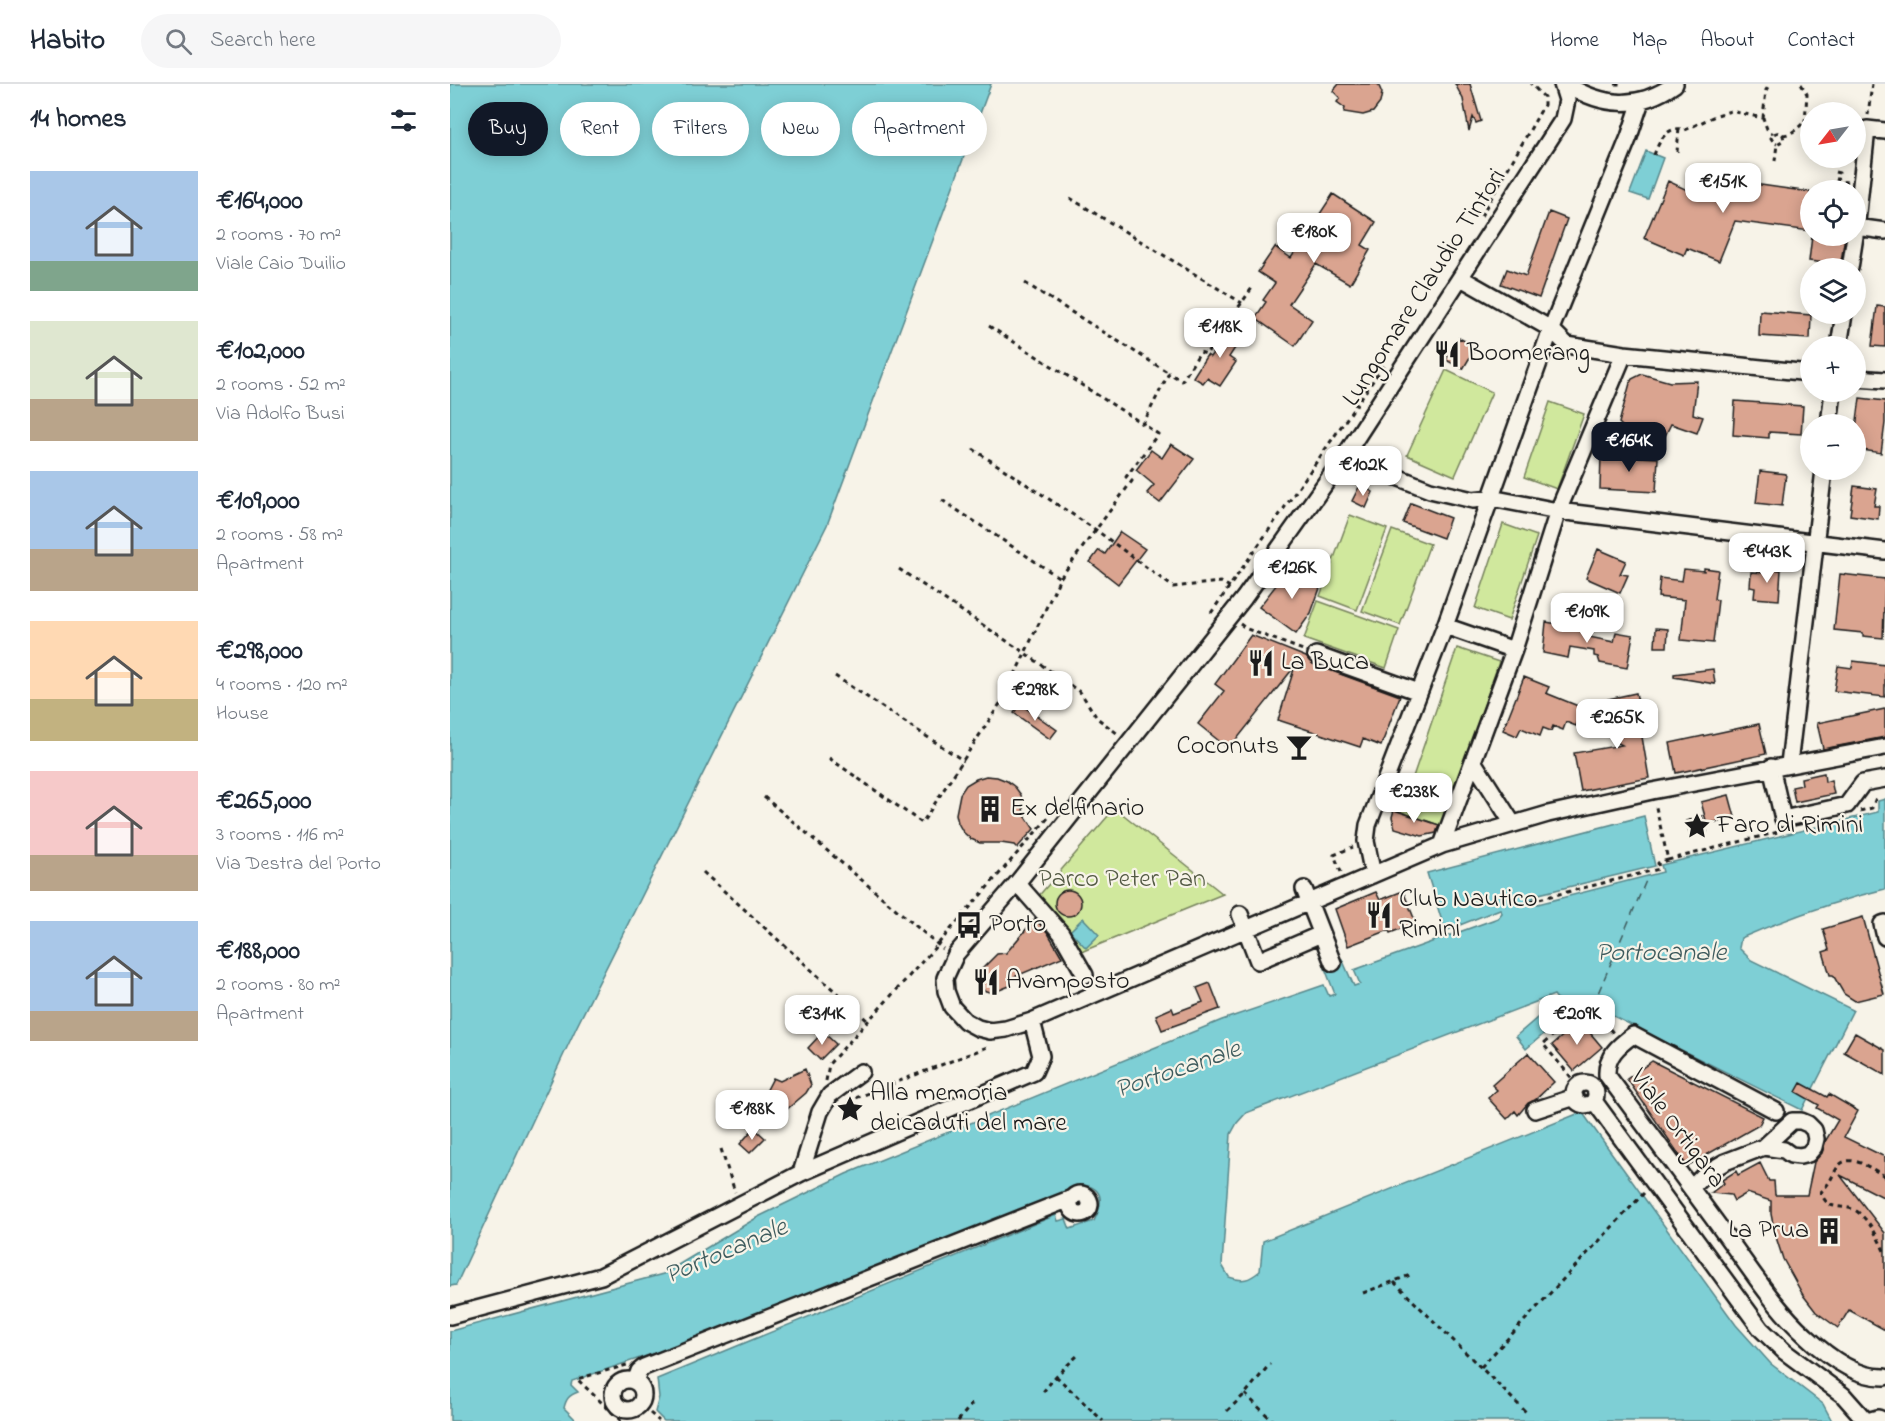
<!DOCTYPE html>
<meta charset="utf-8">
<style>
:root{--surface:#fff;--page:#f6f6f7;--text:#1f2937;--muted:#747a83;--line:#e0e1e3;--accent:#111827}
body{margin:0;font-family:"Indie Flower",sans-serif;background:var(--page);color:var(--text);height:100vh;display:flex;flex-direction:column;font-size:22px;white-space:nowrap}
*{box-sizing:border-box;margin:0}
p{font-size:20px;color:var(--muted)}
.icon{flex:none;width:33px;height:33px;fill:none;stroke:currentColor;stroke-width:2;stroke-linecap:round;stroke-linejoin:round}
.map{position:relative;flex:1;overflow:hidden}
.side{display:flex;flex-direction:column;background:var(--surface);width:450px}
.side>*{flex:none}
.hud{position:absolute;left:18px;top:18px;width:570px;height:54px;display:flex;gap:12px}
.needle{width:39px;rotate:239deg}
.tools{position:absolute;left:1350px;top:18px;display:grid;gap:12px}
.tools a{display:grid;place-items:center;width:66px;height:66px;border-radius:50%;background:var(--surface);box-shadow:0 3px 15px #0003;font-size:30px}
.price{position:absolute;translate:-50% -51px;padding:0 14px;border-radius:12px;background:#fff;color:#222;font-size:20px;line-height:39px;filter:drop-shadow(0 2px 3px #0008)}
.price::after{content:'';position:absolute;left:50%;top:36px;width:18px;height:14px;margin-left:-9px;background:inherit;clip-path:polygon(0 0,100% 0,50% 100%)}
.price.current{background:var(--accent);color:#fff}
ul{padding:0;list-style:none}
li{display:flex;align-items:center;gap:18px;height:150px;padding:0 30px}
li span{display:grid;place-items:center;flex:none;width:168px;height:120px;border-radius:0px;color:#555}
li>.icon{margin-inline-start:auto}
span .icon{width:72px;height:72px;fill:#fffc;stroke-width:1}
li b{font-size:26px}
h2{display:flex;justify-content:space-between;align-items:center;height:72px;padding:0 30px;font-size:26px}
.pill{padding:0 21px;border-radius:27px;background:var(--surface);box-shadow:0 3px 15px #0003;font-size:21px;line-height:54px}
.pill.current{background:var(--accent);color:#fff}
header{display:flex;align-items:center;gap:36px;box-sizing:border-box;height:84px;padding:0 30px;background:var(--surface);border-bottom:2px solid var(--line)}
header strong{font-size:28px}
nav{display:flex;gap:33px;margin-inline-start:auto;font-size:21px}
.search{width:420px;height:54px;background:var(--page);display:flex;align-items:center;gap:15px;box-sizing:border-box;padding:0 21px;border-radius:33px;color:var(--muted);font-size:22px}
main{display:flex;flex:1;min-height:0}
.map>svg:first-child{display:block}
.green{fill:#d0e89d;stroke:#76825c;stroke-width:1.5}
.water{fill:#7ecfd5;stroke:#57878b;stroke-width:1.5}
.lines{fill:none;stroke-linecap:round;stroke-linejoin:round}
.ferry{stroke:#3e5b5d;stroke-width:1.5;stroke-dasharray:8 6;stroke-linecap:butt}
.building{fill:#daa490;stroke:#1c1c1c;stroke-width:1.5}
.minor-casing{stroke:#1c1c1c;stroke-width:20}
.path{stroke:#1c1c1c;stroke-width:3;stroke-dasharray:4.5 4.5;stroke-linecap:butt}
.minor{stroke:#f7f3e8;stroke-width:15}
.labels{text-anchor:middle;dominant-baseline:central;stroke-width:4.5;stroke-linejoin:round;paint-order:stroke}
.street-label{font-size:26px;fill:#1c1c1c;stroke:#f7f3e8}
.poi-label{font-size:26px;fill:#1c1c1c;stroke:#f7f3e8;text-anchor:start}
.park-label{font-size:26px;fill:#525943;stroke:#f7f3e8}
.water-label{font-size:27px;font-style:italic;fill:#3e5b5d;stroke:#f7f3e8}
</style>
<header>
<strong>Habito</strong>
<div class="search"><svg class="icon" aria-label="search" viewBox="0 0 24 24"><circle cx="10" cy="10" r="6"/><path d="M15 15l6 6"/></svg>Search here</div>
<nav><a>Home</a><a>Map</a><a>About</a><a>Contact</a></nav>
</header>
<main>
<section class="side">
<h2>14 homes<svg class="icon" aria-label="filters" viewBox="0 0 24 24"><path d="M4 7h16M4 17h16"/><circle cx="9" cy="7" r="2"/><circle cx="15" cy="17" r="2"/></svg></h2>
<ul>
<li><span style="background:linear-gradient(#a9c7e8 75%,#7fa58c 0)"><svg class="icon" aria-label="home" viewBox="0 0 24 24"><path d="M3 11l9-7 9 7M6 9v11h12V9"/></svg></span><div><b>€164,000</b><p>2 rooms · 70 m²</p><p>Viale Caio Duilio</p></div></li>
<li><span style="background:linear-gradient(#dfe7d0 65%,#b9a48a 0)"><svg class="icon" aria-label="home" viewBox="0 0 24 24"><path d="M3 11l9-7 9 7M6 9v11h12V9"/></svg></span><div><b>€102,000</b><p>2 rooms · 52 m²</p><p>Via Adolfo Busi</p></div></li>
<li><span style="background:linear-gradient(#a9c7e8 65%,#b9a48a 0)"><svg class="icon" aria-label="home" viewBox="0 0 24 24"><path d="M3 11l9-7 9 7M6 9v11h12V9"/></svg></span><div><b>€109,000</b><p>2 rooms · 58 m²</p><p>Apartment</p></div></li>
<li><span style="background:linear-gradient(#ffd9b3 65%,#c2b280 0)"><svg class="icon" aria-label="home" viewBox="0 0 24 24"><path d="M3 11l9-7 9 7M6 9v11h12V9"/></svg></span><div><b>€298,000</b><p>4 rooms · 120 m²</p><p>House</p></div></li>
<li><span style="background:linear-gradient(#f6c9c9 70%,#b9a48a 0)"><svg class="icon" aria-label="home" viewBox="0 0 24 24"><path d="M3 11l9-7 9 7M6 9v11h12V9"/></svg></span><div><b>€265,000</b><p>3 rooms · 116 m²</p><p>Via Destra del Porto</p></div></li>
<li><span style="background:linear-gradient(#a9c7e8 75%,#b9a48a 0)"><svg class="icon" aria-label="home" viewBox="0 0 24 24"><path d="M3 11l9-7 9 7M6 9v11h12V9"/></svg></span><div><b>€188,000</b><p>2 rooms · 80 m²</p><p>Apartment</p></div></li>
</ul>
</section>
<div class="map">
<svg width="1435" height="1337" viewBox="0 0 1435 1337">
<rect width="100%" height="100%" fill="#f7f3e8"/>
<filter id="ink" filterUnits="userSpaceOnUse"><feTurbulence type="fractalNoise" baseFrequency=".0167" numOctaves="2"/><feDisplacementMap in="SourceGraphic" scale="12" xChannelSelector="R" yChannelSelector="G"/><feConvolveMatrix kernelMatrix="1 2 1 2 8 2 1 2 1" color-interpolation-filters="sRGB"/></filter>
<g filter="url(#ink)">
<path class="green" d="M996,286L1042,308L1005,392L957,371Z
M1100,318L1134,330L1107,405L1074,393Z
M900,431L937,445L907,526L870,512Z
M1053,440L1087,452L1059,536L1025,524Z
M942,446L980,460L950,541L912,527Z
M868,517L949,546L936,584L854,555Z
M1007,564L1049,578L992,742L951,728Z
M665,724L773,810L626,870L586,815Z"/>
<path class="water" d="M0,0H541L377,441L127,942L6,1201L0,1202Z
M1196,67L1213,74L1198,115L1180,109Z
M1435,715V805C1385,817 1338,834 1291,854L1289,864L1301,876L1403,926L1352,1026L1133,917L1076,965L1066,952L1108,916L1104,911L796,1029L787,1039L781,1050L772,1181L779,1193C793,1198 799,1196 810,1187L813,1157L1132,1028L1286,1241L1321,1280L1373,1320L1382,1337H214L205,1328L209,1313L207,1295L606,1131L608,1137L616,1135L620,1145L644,1137C653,1120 655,1103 632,1101L249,1254L122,1297L121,1301L128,1308C119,1311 116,1315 114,1324L127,1337H0V1247L213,1190L308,1133L396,1090L772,936L874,901L879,912L885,910L874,882L892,875L904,902L910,900L904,886L1048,834L1052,829L1050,825L995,847L977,789L1194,732L1205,782L1085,811L1081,817L1088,820L1213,788L1211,781L1428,728V717Z
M633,834L649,851L636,864L620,847Z"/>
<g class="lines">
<path class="ferry" d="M1143,921L1198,792"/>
</g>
<path class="building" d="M889,0H928L932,9L930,19L923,28L913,31L894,28L895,24L887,18L890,14L883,7Z
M1005,0H1020L1031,37L1026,39L1023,33L1019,47L1013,15Z
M1255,93L1360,108V147L1285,137L1269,177L1237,164L1234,171L1194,154L1218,97L1237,106Z
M883,110L926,138L912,161L920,166L900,200L866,180L839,220L862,236L845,262L805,234L816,218L813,216L825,199L808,188L825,163L841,174Z
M1099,128L1117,135L1089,214L1051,200L1057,185L1076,192Z
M1362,152H1395L1390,184H1375V179L1359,177Z
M1427,222L1435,223V263L1422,262Z
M1310,227L1361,231L1360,255L1309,252Z
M783,241L795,249L779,273L786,278L770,302L757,294L753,299L743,293L757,271L760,273Z
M1009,254L1026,263L1013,285L996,276Z
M1192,290L1220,298L1247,297L1243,330L1253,333L1247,349L1221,340L1215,352L1187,350L1174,344L1169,339L1180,299L1182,295Z
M1410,314L1435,317V339L1431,369L1406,365V344Z
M1285,317L1353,322L1351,350L1319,348V354L1283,351Z
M721,360L744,375L710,419L697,409L704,401L686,386L701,366L712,374Z
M1151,371L1208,374L1206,408L1150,405Z
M1310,387L1336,390L1332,422L1306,419Z
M910,401L923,408L916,424L902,417Z
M1404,402L1427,405L1424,422H1429L1428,435L1400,431Z
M961,419L1000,434L993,454L953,439Z
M670,448L695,465L668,500L640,478L649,466L655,470Z
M1148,465L1176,477L1170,490L1178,491L1170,509L1136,494Z
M841,482L870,504L861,529L846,550L809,523Z
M1254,484L1268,486L1264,515L1268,516L1263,559L1231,556L1235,516L1208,513L1210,494L1232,497L1234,485L1254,487Z
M1316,485L1331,486L1329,516L1304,514L1305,504L1300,503L1301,488L1316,489Z
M1390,490L1435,495L1433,554L1413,552V549L1384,546Z
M1096,538L1120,542V539L1140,543L1139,553L1164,558L1166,548L1183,551L1177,584L1150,579L1148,573L1144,572V567L1120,563L1118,574L1093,569Z
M1206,544L1218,545L1217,563H1205Z
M801,551L856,573L863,580L950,612L931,662L913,655L910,663L828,636L845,582L779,665L748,640L774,607L765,600Z
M1403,577L1435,581V613L1384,607L1388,582L1402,584Z
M1263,585L1265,600L1224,593V590Z
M1074,593L1099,603L1096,609L1133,624L1126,642L1116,638L1113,646L1103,642L1101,647L1093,644L1090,652L1071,644L1067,652L1053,646Z
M1186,609L1193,640L1190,641L1199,694L1131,707L1124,669L1172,661L1168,659L1158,615Z
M570,620L607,646L600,655L564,629Z
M1435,625V653L1373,665L1367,639Z
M1309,640L1316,670L1226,689L1220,659Z
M1374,689L1375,698L1381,696L1384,710L1345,718L1342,703L1352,701L1351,694Z
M536,692L547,693L557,697L565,703L571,711L574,730L584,745L567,764L564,761L551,759H530L521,755L513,748L508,739L506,730L510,710L516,701L526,695Z
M1279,711L1285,733L1257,740L1251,718Z
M944,726L989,741L986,749L972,752L945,744L942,733Z
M1252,732L1257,748L1241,753L1236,737Z
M605 819a13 13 0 1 1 26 0a13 13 0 1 1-26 0Z
M953,807L966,839L940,849L939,846L898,862L885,825L926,808L930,816Z
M1413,833L1434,910L1405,917L1394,910L1383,891H1380L1373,868L1379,866L1373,845Z
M585,835L598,849L612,873L559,895L562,901L542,909L530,905L526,899L527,890L547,870L556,869Z
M760,899L770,925L712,946L706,931L722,924L724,929L753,918L747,904Z
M1130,937L1152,963L1124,987L1102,961Z
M373,948L386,960L370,976L358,964Z
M1405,949L1435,966V991L1394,968Z
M1078,969L1104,998L1085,1016L1078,1019L1068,1031L1065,1027L1057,1035L1038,1014L1047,1006L1042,1001Z
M1202,977L1313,1033L1309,1041L1237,1082L1177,995Z
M355,985L361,1001L356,1009L329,1032L321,1026L309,1021L323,994L330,997Z
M1351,999L1377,1013L1379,1010L1408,1027L1394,1053L1435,1073V1114L1390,1091L1435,1149V1246L1399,1226L1388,1244L1366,1228L1353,1211L1333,1175L1325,1150L1321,1130V1117L1297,1109L1284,1117L1281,1111L1261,1109L1274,1099L1272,1096L1286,1087L1288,1091L1310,1079L1319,1097H1324L1325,1111H1357L1364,1078L1372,1069L1376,1056L1388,1036L1367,1024L1369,1021L1346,1008Z
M304,1044L315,1054L300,1069L290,1060Z"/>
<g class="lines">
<defs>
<path id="minor" d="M1112,0L1117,16L1113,35L894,373L794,514L567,799L506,870L495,894L496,907L502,923L515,937L528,944L540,947L556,945L582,937L992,761L1098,730L1202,707L1435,663
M1116,0C1153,23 1188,26 1225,0
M1406,143L1435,147
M1406,147L1417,45L1435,47
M1400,184L1405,152
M1011,194L1101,245L1117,261L1174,270L1360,289
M1389,262L1394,230
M1406,294L1435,296
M1379,340L1383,308
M894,373L912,375L947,393L980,406L1023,416L1041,414L1108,427L1435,467
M995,542L1064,566
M866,571L969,608
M1023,677L1063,740
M1339,680L1374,386
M1321,683L1333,735L1397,721L1413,699L1435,695
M992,761L1064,566L1108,427L1174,270
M923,791L916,757L918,741L995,542L1101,245L1179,53L1191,17
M567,799L611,849L635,891
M854,805L883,879
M790,830L808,877L871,850
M1435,839L1432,840L1435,853
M1124 1010a11 11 0 1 1 22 0a11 11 0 1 1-22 0Z
M1144,1017L1311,1245L1335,1268L1393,1311L1416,1337
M1085,1026L1125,1013
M1326,1027L1183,951C1168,962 1156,972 1157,991C1198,1046 1239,1101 1279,1156C1303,1189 1326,1225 1356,1252C1376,1271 1406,1294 1435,1293
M351,1089L584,988L591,972L582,937
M1241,1104L1256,1089L1275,1078L1314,1063L1342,1037H1351L1358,1040L1364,1046L1366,1055L1364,1063L1358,1070L1350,1072L1341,1071L1334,1066L1314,1063
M620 1120a10 10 0 1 1 20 0a10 10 0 1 1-20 0Z
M0,1232L151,1192L351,1089L370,1028L380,1011L411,988
M163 1311a15 15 0 1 1 30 0a15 15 0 1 1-30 0Z
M185,1298L189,1287L194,1283L622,1114
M1417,1337L1428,1334L1435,1337"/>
</defs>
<use href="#minor" class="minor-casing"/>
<path class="path" d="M1165,0H1172
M1351,0L1357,10L1355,37
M1418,31L1422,0
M1313,34L1316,6L1320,0
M1333,51C1343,50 1348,44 1355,37H1360
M1227,68L1229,44
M1204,71C1209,57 1218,40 1235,46L1267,31L1281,27L1313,34L1317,45L1323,50
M1325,77L1327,60L1334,56L1333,51L1330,48L1323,50L1321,54L1324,59L1327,60
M1385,88L1389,89L1387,97L1398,98
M620,114L792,219
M1031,132L1094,21V13L1081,0
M575,199L719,289
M539,242L693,340
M523,365L646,446L723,503L771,498L780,503
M492,416L610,494
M449,485L575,569L631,609L647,634L668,650
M761,529L934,281
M790,540L797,545L853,566
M385,592L514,677
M379,674L472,739L555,612L610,494L682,397L676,393L708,350L693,340L719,289L732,297L750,268L756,270L802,204
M314,713L493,865
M1410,727L1422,724L1427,711
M1218,776L1328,748
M253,788L418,937
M891,788L884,771L903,763
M1081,817L1209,785L1208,779L1218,776L1205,719
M1136,933L1143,921
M1145,995L1126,999L1093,960L1128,929L1159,944L1163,949
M376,997L379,980L480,869L598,734
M398,1017L540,962
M271,1065L285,1108
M1435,1092C1423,1086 1398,1066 1387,1084C1381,1094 1381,1098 1371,1108C1378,1131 1395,1117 1409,1129C1422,1140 1428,1154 1435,1169
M944,1198L1078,1330
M913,1209L963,1190
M1031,1283L1194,1109
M606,1292L653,1337
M593,1308L606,1292L628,1271
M795,1310L823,1337
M777,1327L795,1310L820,1280
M200,1329L209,1337
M171,1337L127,1295L177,1281
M508,1337L525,1316"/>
<use href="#minor" class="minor"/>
</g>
</g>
<defs>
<symbol id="restaurant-bare" viewBox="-9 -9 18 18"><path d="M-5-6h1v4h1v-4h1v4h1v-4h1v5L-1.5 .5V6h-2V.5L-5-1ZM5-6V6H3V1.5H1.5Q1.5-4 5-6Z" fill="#1c1c1c" stroke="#f7f3e8" stroke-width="2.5" paint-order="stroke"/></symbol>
<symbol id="bar-bare" viewBox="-9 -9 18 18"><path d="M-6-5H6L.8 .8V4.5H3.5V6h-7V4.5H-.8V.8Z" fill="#1c1c1c" stroke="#f7f3e8" stroke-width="2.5" paint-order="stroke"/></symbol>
<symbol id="building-bare" viewBox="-9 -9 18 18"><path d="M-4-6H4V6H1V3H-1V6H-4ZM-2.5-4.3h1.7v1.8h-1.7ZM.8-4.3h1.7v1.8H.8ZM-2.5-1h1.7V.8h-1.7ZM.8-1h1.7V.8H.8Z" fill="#1c1c1c" stroke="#f7f3e8" stroke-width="2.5" paint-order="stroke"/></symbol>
<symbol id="sight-bare" viewBox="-9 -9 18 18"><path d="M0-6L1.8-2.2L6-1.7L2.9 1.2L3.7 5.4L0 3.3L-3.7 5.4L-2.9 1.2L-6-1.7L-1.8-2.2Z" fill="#1c1c1c" stroke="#f7f3e8" stroke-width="2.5" paint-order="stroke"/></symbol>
<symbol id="bus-bare" viewBox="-9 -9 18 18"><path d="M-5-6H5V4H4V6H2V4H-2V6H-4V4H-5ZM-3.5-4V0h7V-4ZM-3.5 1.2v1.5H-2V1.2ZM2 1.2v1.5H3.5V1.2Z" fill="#1c1c1c" stroke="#f7f3e8" stroke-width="2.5" paint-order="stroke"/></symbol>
</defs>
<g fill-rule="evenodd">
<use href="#restaurant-bare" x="978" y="251" width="38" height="38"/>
<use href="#restaurant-bare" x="792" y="560" width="38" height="38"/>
<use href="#bar-bare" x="830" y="644" width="38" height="38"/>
<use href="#building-bare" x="521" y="706" width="38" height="38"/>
<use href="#sight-bare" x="1228" y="723" width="38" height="38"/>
<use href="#restaurant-bare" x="910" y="812" width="38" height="38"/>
<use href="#bus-bare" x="500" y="822" width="38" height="38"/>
<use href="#restaurant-bare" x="517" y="879" width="38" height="38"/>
<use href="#sight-bare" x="381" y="1006" width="38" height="38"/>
<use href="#building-bare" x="1360" y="1128" width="38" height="38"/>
</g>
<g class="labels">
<g class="street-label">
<text transform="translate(975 204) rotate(-57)">Lungomare Claudio Tintori</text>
<text transform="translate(1227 1045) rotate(53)">Viale Ortigara</text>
</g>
<g class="poi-label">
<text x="1017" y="270">Boomerang</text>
<text x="831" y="579">La Buca</text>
<text x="829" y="663" text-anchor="end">Coconuts</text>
<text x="560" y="725">Ex delfinario</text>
<text x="1267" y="742">Faro di Rimini</text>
<text x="949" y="816">Club Nautico<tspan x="949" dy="30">Rimini</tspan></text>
<text x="539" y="841">Porto</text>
<text x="556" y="898">Avamposto</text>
<text x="420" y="1010">Alla memoria<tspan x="420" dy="30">deicaduti del mare</tspan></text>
<text x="1359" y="1147" text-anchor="end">La Prua</text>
</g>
<g class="park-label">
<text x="672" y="796">Parco Peter Pan</text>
</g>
<g class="water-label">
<text x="1211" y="869">Portocanale</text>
<text transform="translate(728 986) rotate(-19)">Portocanale</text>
<text transform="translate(276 1168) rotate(-23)">Portocanale</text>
</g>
</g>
</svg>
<div class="tools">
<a><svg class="needle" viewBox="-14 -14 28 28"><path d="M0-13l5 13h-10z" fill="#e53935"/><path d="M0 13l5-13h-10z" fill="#747a83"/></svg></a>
<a><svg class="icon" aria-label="locate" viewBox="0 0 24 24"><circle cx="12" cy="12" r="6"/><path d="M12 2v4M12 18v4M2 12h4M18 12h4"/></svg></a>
<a><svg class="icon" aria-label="layers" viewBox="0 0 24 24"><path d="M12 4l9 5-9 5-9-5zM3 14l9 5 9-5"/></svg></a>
<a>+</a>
<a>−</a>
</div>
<b class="price" style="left:1273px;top:130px">€151K</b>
<b class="price" style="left:864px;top:180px">€180K</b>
<b class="price" style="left:770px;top:275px">€118K</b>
<b class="price current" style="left:1179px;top:389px">€164K</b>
<b class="price" style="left:913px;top:413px">€102K</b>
<b class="price" style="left:1317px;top:500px">€443K</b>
<b class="price" style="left:842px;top:516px">€126K</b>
<b class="price" style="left:1137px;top:560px">€109K</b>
<b class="price" style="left:585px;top:638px">€298K</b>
<b class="price" style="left:1167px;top:666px">€265K</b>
<b class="price" style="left:964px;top:740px">€238K</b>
<b class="price" style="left:372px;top:962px">€314K</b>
<b class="price" style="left:1127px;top:962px">€209K</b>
<b class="price" style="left:302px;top:1057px">€188K</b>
<div class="hud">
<a class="pill current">Buy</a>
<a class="pill">Rent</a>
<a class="pill">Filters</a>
<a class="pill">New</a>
<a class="pill">Apartment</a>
</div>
</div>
</main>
